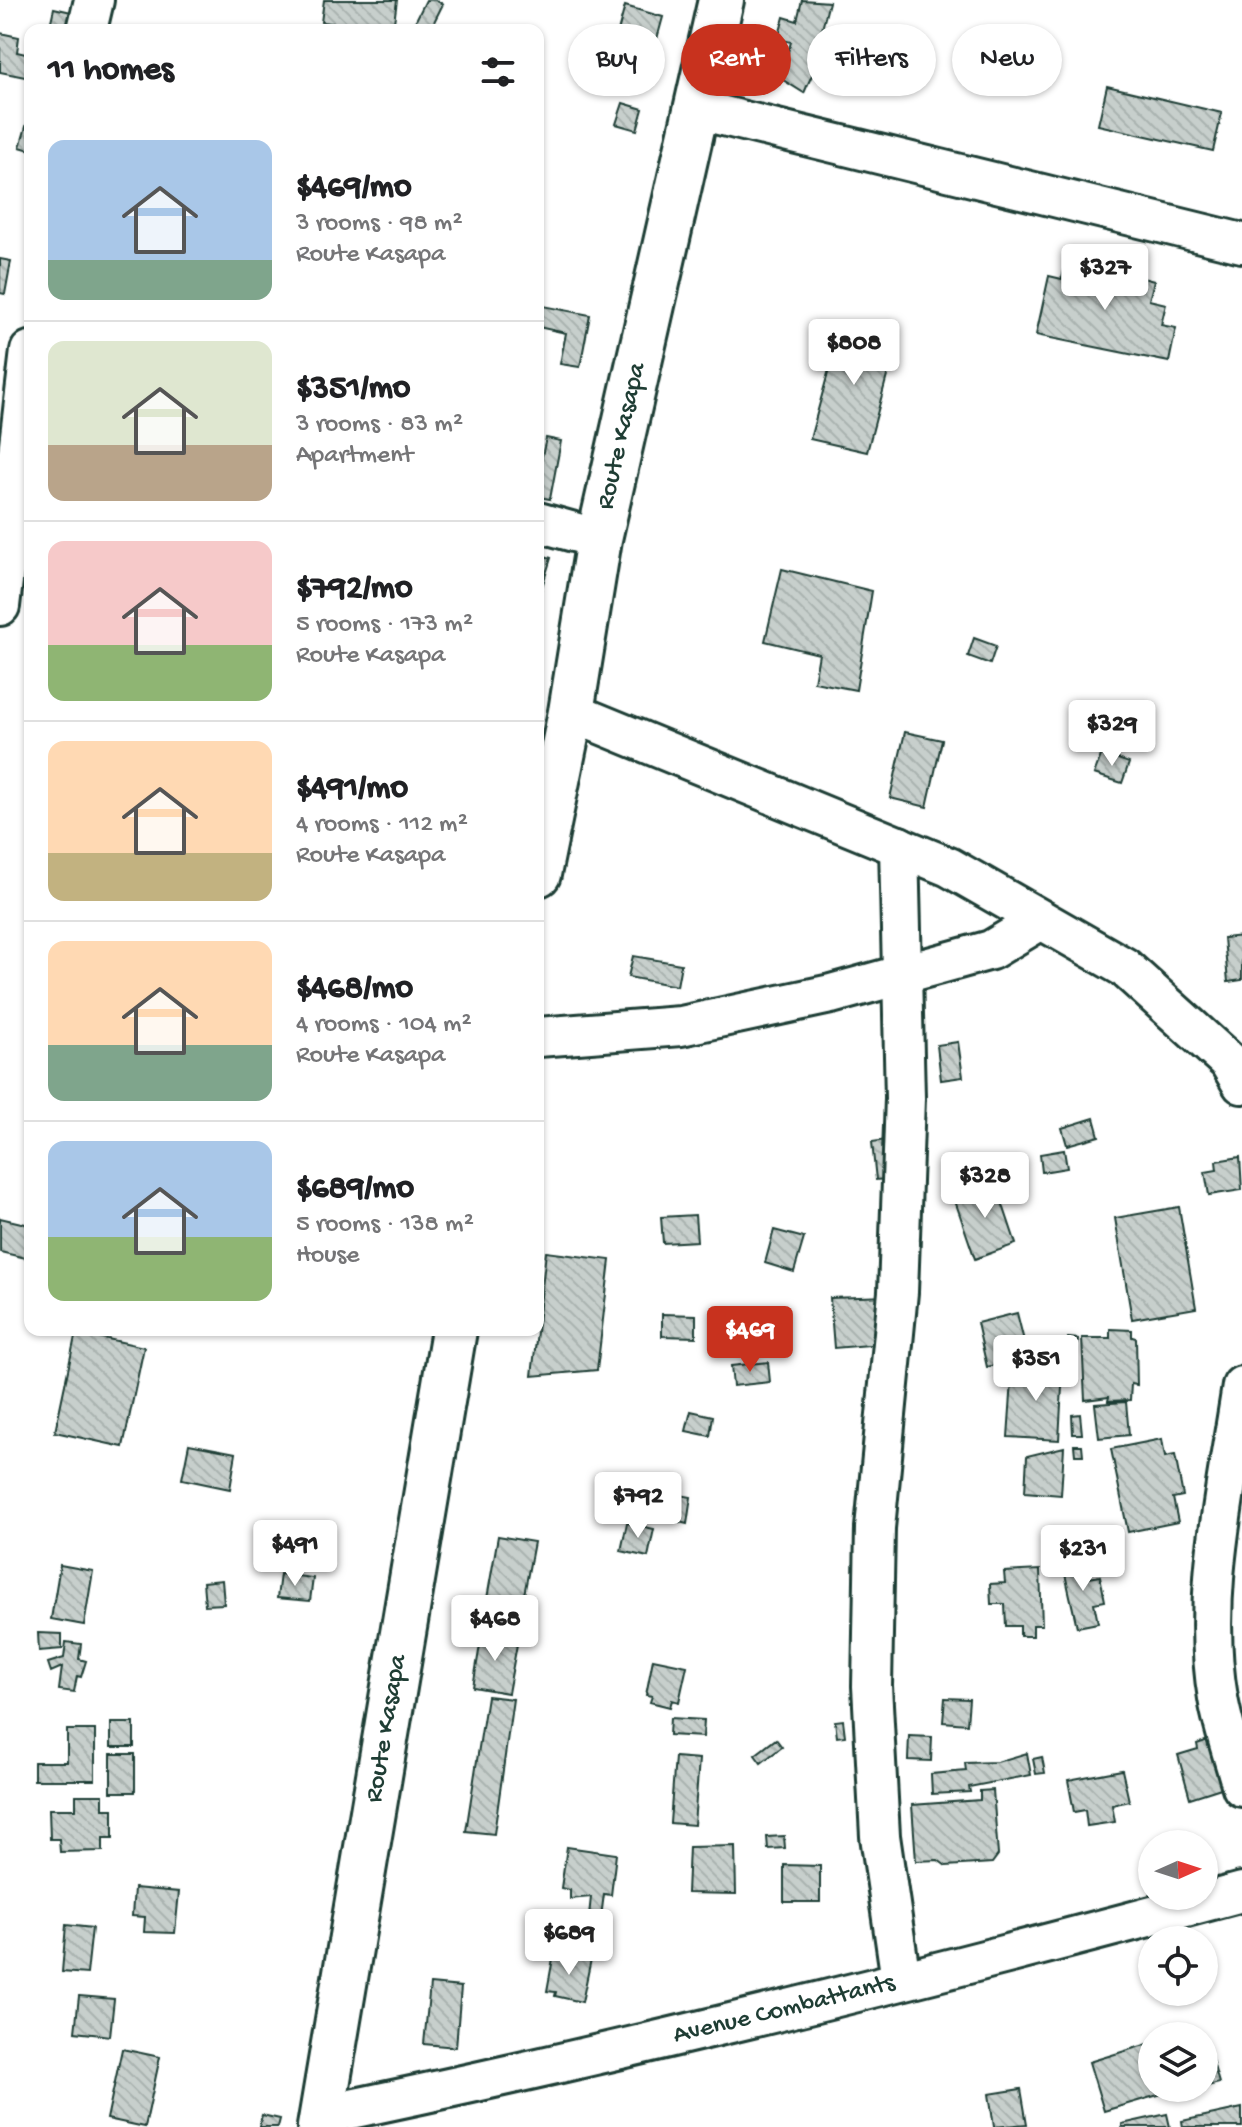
<!DOCTYPE html>
<meta charset="utf-8">
<style>
:root{--surface:#fff;--page:#f2f2f2;--text:#202124;--muted:#757577;--line:#e0e0e0;--accent:#c8321e}
body{margin:0;font-family:"Gochi Hand",sans-serif;background:var(--page);color:var(--text);height:100vh;display:flex;flex-direction:column;font-size:30px;white-space:nowrap}
*{box-sizing:border-box;margin:0}
p{font-size:26px;color:var(--muted)}
.icon{flex:none;width:44px;height:44px;fill:none;stroke:currentColor;stroke-width:2;stroke-linecap:round;stroke-linejoin:round}
.map{position:relative;flex:1;overflow:hidden}
.side{position:absolute;left:24px;top:24px;width:520px;height:1312px;display:flex;flex-direction:column;background:var(--surface);border-radius:16px;box-shadow:0 2px 6px #0004}
.side>*{flex:none}
.banner{position:absolute;left:568px;top:24px;width:554px;height:72px;display:flex;gap:16px}
.needle{width:52px;rotate:87deg}
.buttons{position:absolute;left:1138px;top:1830px;display:grid;gap:16px}
.buttons a{display:grid;place-items:center;width:80px;height:80px;border-radius:50%;background:var(--surface);box-shadow:0 2px 6px #0004;font-size:40px}
.price{position:absolute;translate:-50% -68px;padding:0 18px;border-radius:8px;background:#fff;color:#222;font-size:26px;line-height:52px;filter:drop-shadow(0 2px 4px #0008)}
.price::after{content:'';position:absolute;left:50%;top:48px;width:24px;height:18px;margin-left:-12px;background:inherit;clip-path:polygon(0 0,100% 0,50% 100%)}
.price.on{background:var(--accent);color:#fff}
ul{padding:0;list-style:none}
li{display:flex;align-items:center;gap:24px;height:200px;padding:0 24px}
li+li{border-top:2px solid var(--line)}
li span{display:grid;place-items:center;flex:none;width:224px;height:160px;border-radius:16px;color:#555}
li>.icon{margin-inline-start:auto}
span .icon{width:96px;height:96px;fill:#fffc;stroke-width:1}
li b{font-size:34px}
h2{display:flex;justify-content:space-between;align-items:center;height:96px;padding:0 24px;font-size:34px}
.pill{padding:0 28px;border-radius:36px;background:var(--surface);box-shadow:0 2px 6px #0004;font-size:28px;line-height:72px}
.pill.on{background:var(--accent);color:#fff}
.map>svg:first-child{display:block}
.building{fill:url(#building-back-hatch);stroke:#1f3d34;stroke-width:2}
.lines{fill:none;stroke-linecap:round;stroke-linejoin:round}
.street-casing{stroke:#1f3d34;stroke-width:44}
.secondary-casing{stroke:#1f3d34;stroke-width:50}
.street{stroke:#fff;stroke-width:38}
.secondary{stroke:#fff;stroke-width:44}
.labels{text-anchor:middle;dominant-baseline:central;stroke-width:6;stroke-linejoin:round;paint-order:stroke}
.street-label{font-size:26px;fill:#1f3d34;stroke:#fff}
</style>
<div class="map">
<svg width="1242" height="2127" viewBox="0 0 1242 2127">
<defs>
<pattern id="building-back-hatch" width="6" height="6" patternUnits="userSpaceOnUse" patternTransform="scale(2)"><rect width="6" height="6" fill="#c7cfcc"/><path d="M-1 5l2 2M0 0l6 6M5-1l2 2" fill="none" stroke="#aab3b0"/></pattern>
</defs>
<rect width="100%" height="100%" fill="#fff"/>
<filter id="ink" filterUnits="userSpaceOnUse"><feTurbulence type="fractalNoise" baseFrequency=".0125" numOctaves="2"/><feDisplacementMap in="SourceGraphic" scale="16" xChannelSelector="R" yChannelSelector="G"/><feConvolveMatrix kernelMatrix="1 2 1 2 8 2 1 2 1" color-interpolation-filters="sRGB"/></filter>
<g filter="url(#ink)">
<path class="building" d="M324,0H397L393,30H347V25L321,22Z
M426,0H435L443,4L430,30H411Z
M802,0L829,2L813,64L816,66L804,93L780,78L791,42L778,39L784,17L797,21Z
M625,6L663,17L646,79L608,68Z
M54,8L80,14L76,30H49Z
M0,33L19,37L17,52L30,55V78L0,72Z
M1107,86L1222,113L1213,151L1098,125Z
M623,103L643,109L637,130L616,124Z
M30,113V150L20,147Z
M1067,258L1154,281L1149,300L1166,304L1161,325L1176,328L1169,362L1036,335L1049,276L1062,279Z
M0,259L11,261L5,294L0,293Z
M538,305L590,315L580,367L560,364L566,333L538,327Z
M842,322L898,334L867,452L810,439Z
M546,438L561,441L550,499L538,497V474Z
M538,554L551,558L541,590L538,589Z
M782,569L872,591L856,690L814,682L819,654L765,641Z
M974,638L996,646L990,664L968,656Z
M905,732L942,740L927,807L890,798Z
M1102,753L1129,763L1122,783L1094,774Z
M1242,936V980L1228,982L1224,938Z
M633,956L681,964L677,986L628,977Z
M958,1042L963,1077L941,1080L937,1045Z
M1094,1118L1099,1136L1067,1145L1062,1128Z
M893,1139L896,1178L876,1180L872,1142Z
M1064,1150L1067,1168L1042,1172L1040,1154Z
M1240,1157L1242,1190L1209,1195L1205,1172L1217,1170L1216,1161Z
M995,1181L1016,1244L975,1259L953,1195Z
M1179,1207L1196,1308L1132,1319L1115,1218Z
M695,1215L697,1241L663,1243L661,1217Z
M0,1218L30,1225V1259L0,1252Z
M774,1230L804,1238L794,1272L765,1263Z
M546,1252L610,1260L597,1370L532,1376Z
M888,1296L881,1344L834,1348L830,1298Z
M1017,1313L1028,1357L987,1367L977,1323Z
M662,1314L696,1315V1337L662,1336Z
M1110,1329L1132,1330V1337L1136,1338L1137,1385L1131,1384L1130,1400L1108,1401L1109,1397L1085,1400L1082,1338H1110Z
M76,1332L144,1347L123,1447L55,1432Z
M1068,1338L1078,1339L1077,1358L1067,1357Z
M768,1362L770,1382L733,1386L731,1366Z
M1013,1366L1063,1369L1059,1440L1008,1437Z
M1126,1402L1129,1435L1099,1438L1095,1404Z
M691,1411L713,1416L710,1436L686,1431Z
M1080,1414L1082,1434H1073L1072,1415Z
M1162,1439L1165,1457L1175,1455L1183,1496L1173,1498L1178,1522L1128,1532L1111,1449Z
M189,1444L236,1453L230,1489L182,1479Z
M1074,1445H1082L1083,1455H1075Z
M1064,1447L1061,1495L1025,1492L1027,1456Z
M675,1494L691,1497L687,1524L671,1520Z
M627,1523L654,1529L648,1557L621,1551Z
M498,1536L534,1542L520,1616L485,1610Z
M1085,1560L1089,1578L1100,1576L1105,1601L1094,1603L1098,1623L1077,1627L1063,1565Z
M60,1565L93,1571L84,1625L51,1619Z
M1040,1570L1042,1625H1033V1636H1020V1626H1006L1005,1604H991L990,1584L1005,1583L1004,1572Z
M280,1574L313,1578L310,1601L277,1598Z
M222,1580L224,1604L205,1605L203,1582Z
M38,1633L62,1634V1649L39,1651Z
M482,1633L518,1639L508,1693L473,1687Z
M66,1642L81,1644L79,1659L86,1661L81,1677L77,1676L74,1692L59,1690L62,1667L51,1672L48,1663L64,1658Z
M653,1659L687,1666L679,1702L672,1700L670,1707L650,1702L652,1696L646,1695Z
M487,1696L513,1699L494,1834L466,1831Z
M945,1698L969,1699L967,1724L943,1722Z
M670,1718L704,1720L703,1737L669,1735Z
M843,1720L845,1736L837,1737L835,1721Z
M111,1723H134V1747H111Z
M67,1730H95V1780H34V1762H67Z
M909,1736L932,1737L931,1761L908,1760Z
M776,1739L782,1747L761,1763L755,1755Z
M1211,1739L1224,1787L1190,1798L1178,1755L1198,1749L1197,1744Z
M1027,1753L1031,1775L969,1787L970,1792L932,1794L931,1774L966,1771L965,1763L997,1762Z
M111,1754H135V1792H111Z
M675,1757L699,1759L694,1825L670,1823Z
M1042,1757L1045,1773L1036,1774L1033,1759Z
M1122,1770L1129,1801L1112,1805L1115,1822L1087,1826L1085,1810L1074,1812L1068,1780Z
M993,1790L998,1855L992,1863L946,1866L938,1860L916,1861L912,1805L980,1800V1791Z
M76,1795H103V1809H113V1838H103V1851L60,1852L59,1839H50L49,1809H76Z
M784,1836L785,1848L768,1849L767,1837Z
M735,1846L736,1894L687,1893L689,1847Z
M567,1847L616,1854L611,1895L604,1894L601,1917L589,1916L591,1897L570,1899V1890L561,1888Z
M784,1865L820,1866V1902H784Z
M134,1888L179,1892L175,1933L144,1932L145,1917L132,1916Z
M66,1925L92,1928L87,1974L62,1972Z
M554,1953L591,1959L582,2002L555,1996L556,1992L547,1991Z
M430,1984L461,1987L456,2047L424,2044Z
M79,1996L114,1999L110,2036L75,2032Z
M1151,2043L1152,2088H1164L1165,2093L1104,2111L1089,2062Z
M1208,2046L1219,2083L1204,2087V2047Z
M122,2049L160,2057L145,2127L107,2119Z
M1021,2089L1027,2124L994,2127L989,2094Z
M1242,2108V2127H1183L1182,2121Z
M1167,2114L1170,2127H1122V2124Z
M262,2115L280,2119L278,2127H259Z"/>
<g class="lines">
<defs>
<g id="street">
<path d="M87,30L94,0"/>
<path d="M695,109L1242,243"/>
<path d="M538,522L599,539"/>
<path d="M0,606L30,351"/>
<path d="M571,712L949,867L1124,967L1229,1062L1242,1084"/>
<path d="M899,846L905,1098L898,1292L875,1528L872,1686L880,1836L901,1980"/>
<path d="M538,1037L681,1026L831,994L991,950L1041,920"/>
<path d="M1242,1386C1227,1488 1200,1595 1218,1698C1223,1728 1234,1758 1242,1787"/>
<path id="s1" d="M322,2115C631,2051 938,1974 1242,1892"/>
</g>
<g id="secondary">
<path id="s2" d="M538,874L571,712L599,539L721,0"/>
<path id="s3" d="M320,2127L454,1330"/>
</g>
</defs>
<use href="#street" class="street-casing"/>
<use href="#secondary" class="secondary-casing"/>
<use href="#street" class="street"/>
<use href="#secondary" class="secondary"/>
</g>
</g>
<g class="labels">
<g class="street-label">
<text stroke="none"><textPath href="#s2" startOffset="446">Route Kasapa</textPath></text>
<text stroke="none"><textPath href="#s3" startOffset="404">Route Kasapa</textPath></text>
<text stroke="none"><textPath href="#s1" startOffset="474">Avenue Combattants</textPath></text>
</g>
</g>
</svg>
<div class="buttons">
<a><svg class="needle" viewBox="-14 -14 28 28"><path d="M0-13l5 13h-10z" fill="#e53935"/><path d="M0 13l5-13h-10z" fill="#757577"/></svg></a>
<a><svg class="icon" aria-label="locate" viewBox="0 0 24 24"><circle cx="12" cy="12" r="6"/><path d="M12 2v4M12 18v4M2 12h4M18 12h4"/></svg></a>
<a><svg class="icon" aria-label="layers" viewBox="0 0 24 24"><path d="M12 4l9 5-9 5-9-5zM3 14l9 5 9-5"/></svg></a>
</div>
<b class="price" style="left:1105px;top:312px">$327</b>
<b class="price" style="left:854px;top:387px">$808</b>
<b class="price" style="left:1112px;top:768px">$329</b>
<b class="price" style="left:985px;top:1220px">$328</b>
<b class="price on" style="left:750px;top:1374px">$469</b>
<b class="price" style="left:1036px;top:1403px">$351</b>
<b class="price" style="left:638px;top:1540px">$792</b>
<b class="price" style="left:295px;top:1588px">$491</b>
<b class="price" style="left:1083px;top:1593px">$231</b>
<b class="price" style="left:495px;top:1663px">$468</b>
<b class="price" style="left:569px;top:1977px">$689</b>
<div class="banner">
<a class="pill">Buy</a>
<a class="pill on">Rent</a>
<a class="pill">Filters</a>
<a class="pill">New</a>
</div>
<section class="side">
<h2>11 homes<svg class="icon" aria-label="filters" viewBox="0 0 24 24"><path d="M4 7h16M4 17h16"/><circle cx="9" cy="7" r="2"/><circle cx="15" cy="17" r="2"/></svg></h2>
<ul>
<li><span style="background:linear-gradient(#a9c7e8 75%,#7fa58c 0)"><svg class="icon" aria-label="home" viewBox="0 0 24 24"><path d="M3 11l9-7 9 7M6 9v11h12V9"/></svg></span><div><b>$469/mo</b><p>3 rooms · 98 m²</p><p>Route Kasapa</p></div></li>
<li><span style="background:linear-gradient(#dfe7d0 65%,#b9a48a 0)"><svg class="icon" aria-label="home" viewBox="0 0 24 24"><path d="M3 11l9-7 9 7M6 9v11h12V9"/></svg></span><div><b>$351/mo</b><p>3 rooms · 83 m²</p><p>Apartment</p></div></li>
<li><span style="background:linear-gradient(#f6c9c9 65%,#8fb573 0)"><svg class="icon" aria-label="home" viewBox="0 0 24 24"><path d="M3 11l9-7 9 7M6 9v11h12V9"/></svg></span><div><b>$792/mo</b><p>5 rooms · 173 m²</p><p>Route Kasapa</p></div></li>
<li><span style="background:linear-gradient(#ffd9b3 70%,#c2b280 0)"><svg class="icon" aria-label="home" viewBox="0 0 24 24"><path d="M3 11l9-7 9 7M6 9v11h12V9"/></svg></span><div><b>$491/mo</b><p>4 rooms · 112 m²</p><p>Route Kasapa</p></div></li>
<li><span style="background:linear-gradient(#ffd9b3 65%,#7fa58c 0)"><svg class="icon" aria-label="home" viewBox="0 0 24 24"><path d="M3 11l9-7 9 7M6 9v11h12V9"/></svg></span><div><b>$468/mo</b><p>4 rooms · 104 m²</p><p>Route Kasapa</p></div></li>
<li><span style="background:linear-gradient(#a9c7e8 60%,#8fb573 0)"><svg class="icon" aria-label="home" viewBox="0 0 24 24"><path d="M3 11l9-7 9 7M6 9v11h12V9"/></svg></span><div><b>$689/mo</b><p>5 rooms · 138 m²</p><p>House</p></div></li>
</ul>
</section>
</div>
